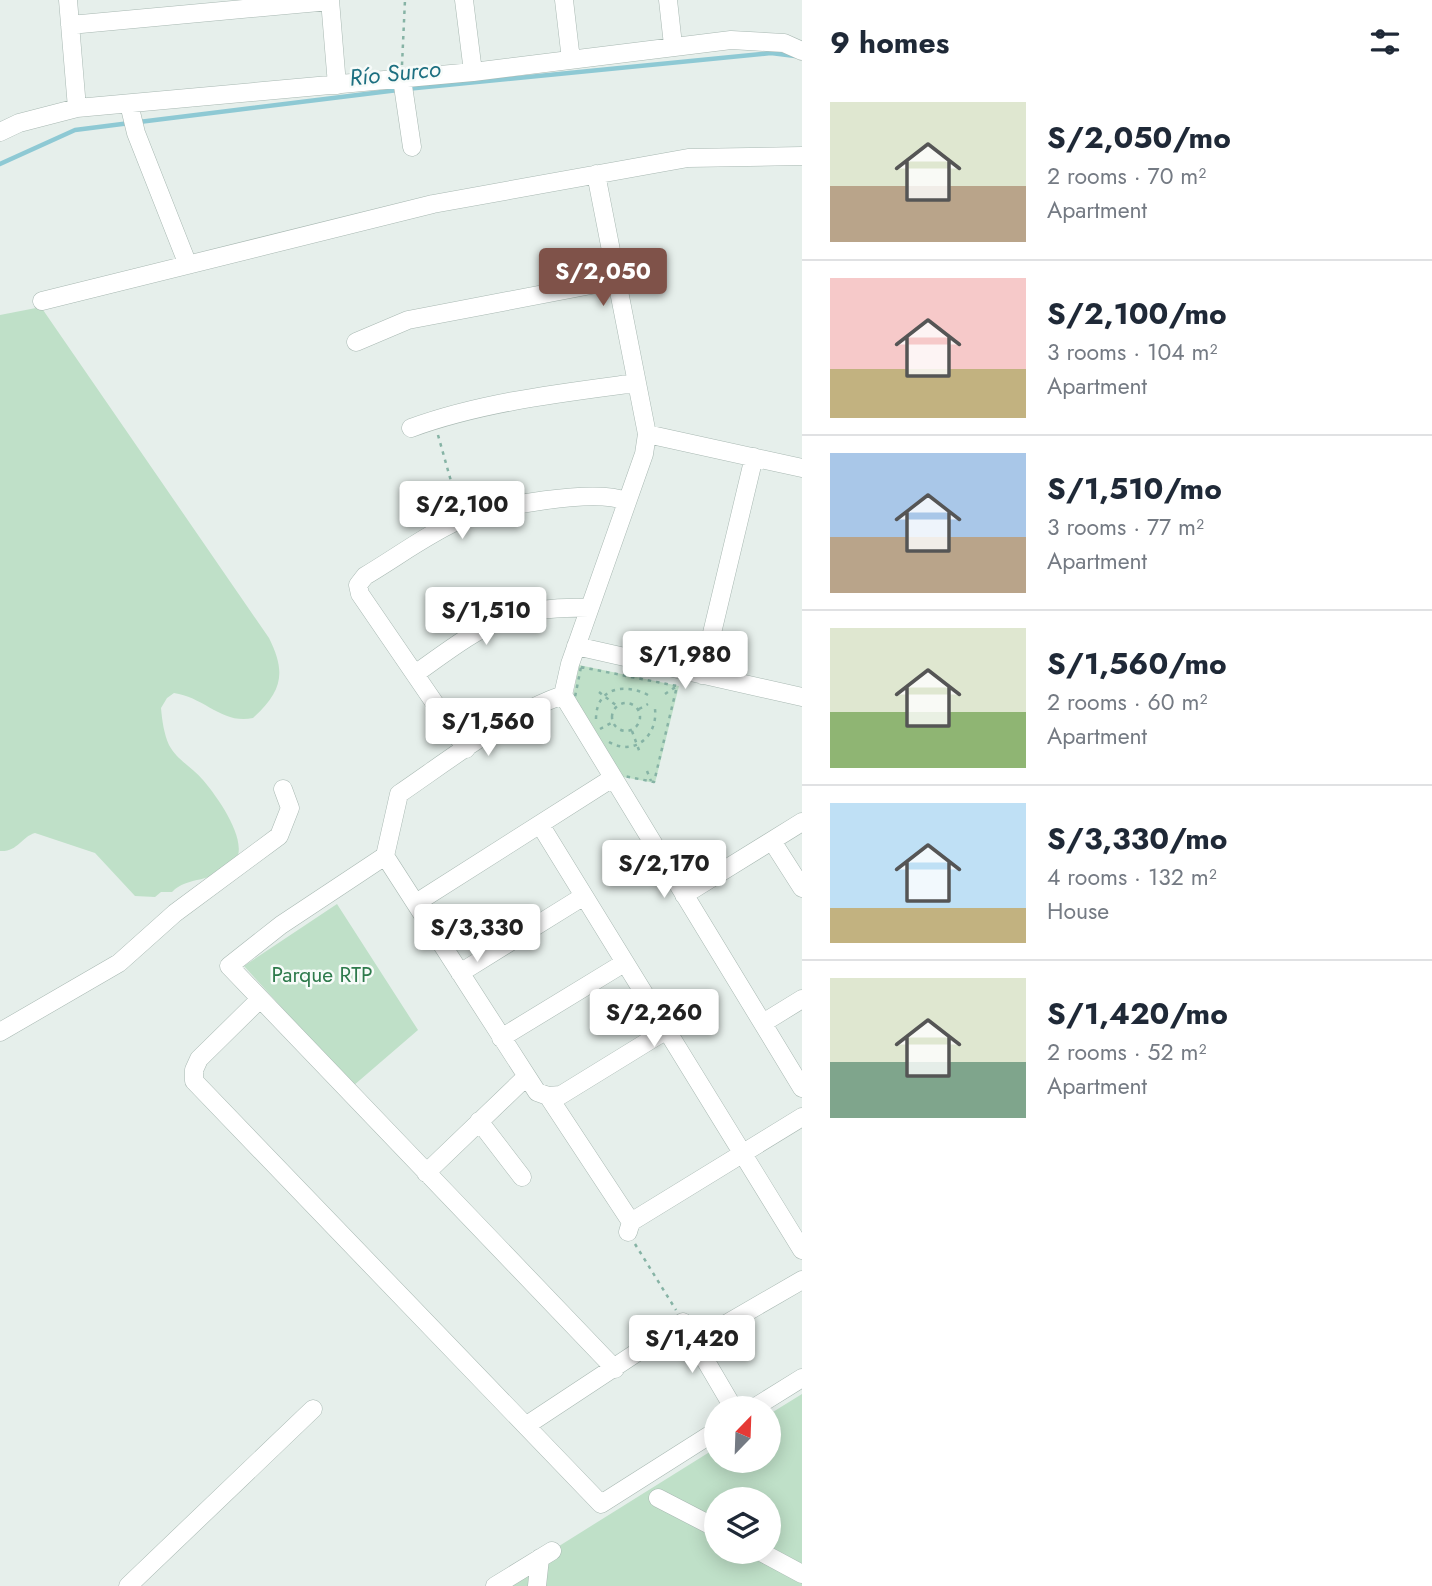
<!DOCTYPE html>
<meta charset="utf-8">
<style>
:root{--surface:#fff;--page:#f2f2f3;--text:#1f2937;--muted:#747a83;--line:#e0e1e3;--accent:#7f5249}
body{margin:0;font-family:Jost,sans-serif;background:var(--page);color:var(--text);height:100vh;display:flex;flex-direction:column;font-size:26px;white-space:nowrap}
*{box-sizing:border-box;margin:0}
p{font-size:23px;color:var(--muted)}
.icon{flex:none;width:38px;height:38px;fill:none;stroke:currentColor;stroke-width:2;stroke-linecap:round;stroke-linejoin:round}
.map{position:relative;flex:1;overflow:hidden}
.details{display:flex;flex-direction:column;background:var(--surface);width:630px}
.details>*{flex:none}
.needle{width:46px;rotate:23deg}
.fabs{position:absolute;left:704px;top:1396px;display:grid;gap:14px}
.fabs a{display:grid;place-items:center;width:77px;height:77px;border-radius:50%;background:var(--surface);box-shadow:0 4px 18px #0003;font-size:35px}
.price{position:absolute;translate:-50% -60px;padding:0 16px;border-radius:7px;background:#fff;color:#222;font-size:23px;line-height:46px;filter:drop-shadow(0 2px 4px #0008)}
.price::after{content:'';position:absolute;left:50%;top:42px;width:21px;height:16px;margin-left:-10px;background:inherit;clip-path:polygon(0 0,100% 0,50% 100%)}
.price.on{background:var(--accent);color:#fff}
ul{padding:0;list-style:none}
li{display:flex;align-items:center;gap:21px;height:175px;padding:0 28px}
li+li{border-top:2px solid var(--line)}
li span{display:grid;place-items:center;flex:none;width:196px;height:140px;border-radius:0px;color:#555}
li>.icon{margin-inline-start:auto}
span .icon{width:84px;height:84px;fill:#fffc;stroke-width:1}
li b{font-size:30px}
h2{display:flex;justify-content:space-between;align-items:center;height:84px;padding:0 28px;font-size:30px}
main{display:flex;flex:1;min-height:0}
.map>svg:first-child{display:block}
.green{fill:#bfe0c8;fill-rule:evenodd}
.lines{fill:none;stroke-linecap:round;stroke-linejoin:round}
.stream{stroke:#8ec9d4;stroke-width:4.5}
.minor-casing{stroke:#a8b8b2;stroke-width:19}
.path{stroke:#86b3a5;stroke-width:2.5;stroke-dasharray:3.5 5;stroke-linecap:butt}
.minor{stroke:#fff;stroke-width:18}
.labels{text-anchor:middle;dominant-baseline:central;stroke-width:5;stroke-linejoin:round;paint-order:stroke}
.park-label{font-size:21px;fill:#2d7a4b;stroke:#f7fbf9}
.water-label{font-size:23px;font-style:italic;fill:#1c6f80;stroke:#f7fbf9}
</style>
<main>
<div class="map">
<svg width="802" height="1586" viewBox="0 0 802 1586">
<rect width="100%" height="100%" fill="#e6efeb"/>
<path class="green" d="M41,307L269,638C286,672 283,691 253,718C223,725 204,697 174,693L167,698L161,708C162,720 164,734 169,745C177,760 192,767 203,780C216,795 253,845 233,864C214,883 187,876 172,892H161L155,897L135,896L95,853L35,833C21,837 18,852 0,851V315Z
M579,665L679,686L655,783L618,776L573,696Z
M337,904L418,1030L353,1086L244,966Z
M802,1394V1586H495L716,1448V1461H768V1415ZM716,1500H768V1552H716Z"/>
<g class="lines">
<path class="stream" d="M406,89L771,53L795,56
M139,122L398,90
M0,164L75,130L130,123"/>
<defs>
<path id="minor" d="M68,0L77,108
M330,0L337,85
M464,0L473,72
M564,0L571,60
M668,0L673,45
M70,25L330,1
M402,79L412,147
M129,104L136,133L188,265
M0,132L19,123L77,108L473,72L731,40L784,43L802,51
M596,174L647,434L644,454L570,664L563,695L802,1088
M42,301L433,204L688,158L802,156
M356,342L408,320L617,280
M411,428C482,402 561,393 636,383
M647,434L802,468
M576,646L802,697
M415,674C480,628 505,605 589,608
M702,675L754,457
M563,695C506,715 449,760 399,794L385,856L281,925L229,966L615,1369
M466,749L360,594L358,585L365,576C394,559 432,531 462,519C496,506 594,488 626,501
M541,826L802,1250
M772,841L802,888
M385,856L537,1092L548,1096L561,1095L665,1031
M684,895L802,822
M416,903L611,779
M460,973L584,896
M260,999L199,1059L194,1070V1081L601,1504L716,1431
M763,1023L802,999
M0,1032L119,963L175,913L279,836L290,808L283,789
M501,1038L624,963
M548,1096L631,1222
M479,1121L522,1177
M426,1173L526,1077
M628,1232L631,1222L802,1117
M695,1342L802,1280
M752,1409L802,1378
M527,1425L683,1322L734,1409
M658,1498L716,1528
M761,1552L802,1574
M128,1586L313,1409
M495,1586L552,1551
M537,1586L540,1558"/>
</defs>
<use href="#minor" class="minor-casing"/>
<path class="path" d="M402,65L405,0
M438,435L458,506
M581,667L677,686L654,782L619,775L578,708L575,697Z
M599,692L617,706
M665,694L677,686
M612 717a14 14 0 1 1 28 0a14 14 0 1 1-28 0Z
M639,709L648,704
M596,719C596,687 625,683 648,695
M600,729L613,722
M632,731L640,753
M609,742C635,757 658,735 655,709
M647,771L651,781
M635,1244L676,1310"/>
<use href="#minor" class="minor"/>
</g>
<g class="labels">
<g class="park-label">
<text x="322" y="975">Parque RTP</text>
</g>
<g class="water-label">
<text transform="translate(395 73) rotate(-6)">Río Surco</text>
</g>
</g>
</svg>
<div class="fabs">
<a><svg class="needle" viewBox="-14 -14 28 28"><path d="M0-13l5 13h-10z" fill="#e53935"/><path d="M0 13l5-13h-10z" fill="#747a83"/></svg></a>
<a><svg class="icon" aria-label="layers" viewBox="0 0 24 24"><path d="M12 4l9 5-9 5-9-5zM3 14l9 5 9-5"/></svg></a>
</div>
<b class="price on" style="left:603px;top:308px">S/2,050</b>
<b class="price" style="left:462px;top:541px">S/2,100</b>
<b class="price" style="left:486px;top:647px">S/1,510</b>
<b class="price" style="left:685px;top:691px">S/1,980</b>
<b class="price" style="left:488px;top:758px">S/1,560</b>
<b class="price" style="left:664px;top:900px">S/2,170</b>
<b class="price" style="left:477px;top:964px">S/3,330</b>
<b class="price" style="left:654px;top:1049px">S/2,260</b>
<b class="price" style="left:692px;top:1375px">S/1,420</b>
</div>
<section class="details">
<h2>9 homes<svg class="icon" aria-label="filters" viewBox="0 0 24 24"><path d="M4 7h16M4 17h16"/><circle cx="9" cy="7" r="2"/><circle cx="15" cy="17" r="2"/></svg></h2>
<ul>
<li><span style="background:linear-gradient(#dfe7d0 60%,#b9a48a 0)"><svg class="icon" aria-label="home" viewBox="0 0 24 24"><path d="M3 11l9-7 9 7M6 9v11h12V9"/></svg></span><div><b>S/2,050/mo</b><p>2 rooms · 70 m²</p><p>Apartment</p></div></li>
<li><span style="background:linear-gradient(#f6c9c9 65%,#c2b280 0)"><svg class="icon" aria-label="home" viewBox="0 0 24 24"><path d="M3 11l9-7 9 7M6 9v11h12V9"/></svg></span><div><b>S/2,100/mo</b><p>3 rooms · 104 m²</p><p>Apartment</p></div></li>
<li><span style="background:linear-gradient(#a9c7e8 60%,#b9a48a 0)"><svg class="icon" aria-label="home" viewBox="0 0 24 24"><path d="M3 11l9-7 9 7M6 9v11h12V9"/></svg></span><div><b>S/1,510/mo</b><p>3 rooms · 77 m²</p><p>Apartment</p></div></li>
<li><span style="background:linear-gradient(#dfe7d0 60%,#8fb573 0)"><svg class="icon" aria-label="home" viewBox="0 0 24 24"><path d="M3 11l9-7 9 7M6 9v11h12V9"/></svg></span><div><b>S/1,560/mo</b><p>2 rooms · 60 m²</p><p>Apartment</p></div></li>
<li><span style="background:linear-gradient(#bfe0f5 75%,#c2b280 0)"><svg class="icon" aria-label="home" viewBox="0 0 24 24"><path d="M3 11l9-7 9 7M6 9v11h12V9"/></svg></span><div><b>S/3,330/mo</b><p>4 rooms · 132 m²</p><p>House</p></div></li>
<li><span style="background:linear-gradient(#dfe7d0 60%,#7fa58c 0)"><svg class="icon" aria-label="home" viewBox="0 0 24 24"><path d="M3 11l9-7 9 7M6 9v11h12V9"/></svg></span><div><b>S/1,420/mo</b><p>2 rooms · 52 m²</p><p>Apartment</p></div></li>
</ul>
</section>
</main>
